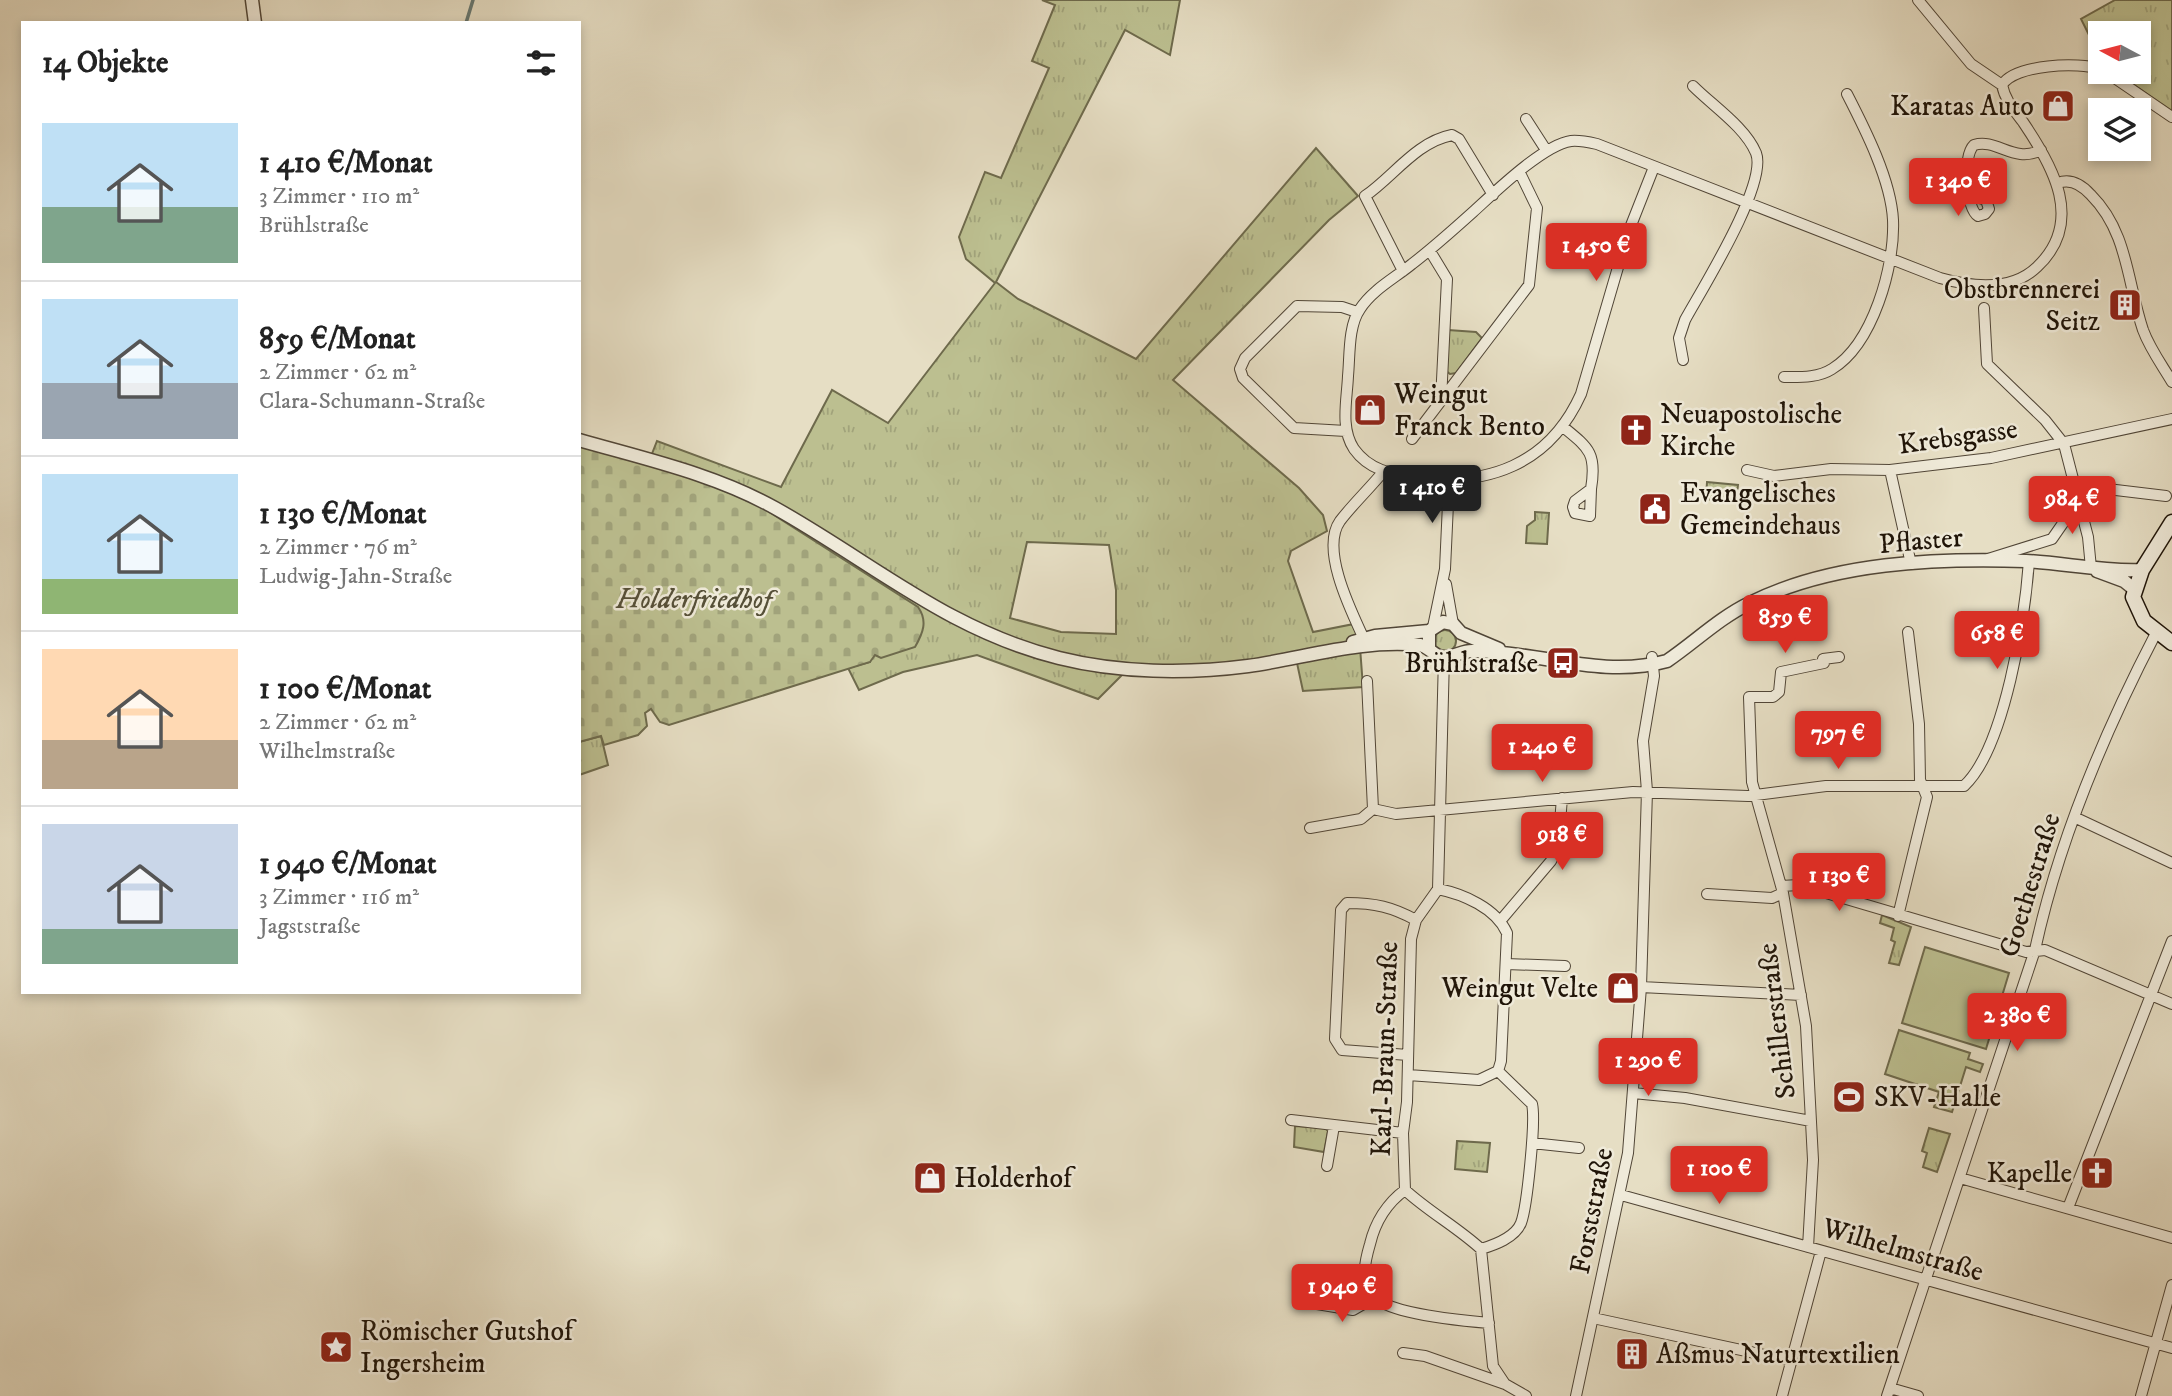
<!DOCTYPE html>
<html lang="de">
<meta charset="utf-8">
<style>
:root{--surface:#fff;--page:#f2f2f2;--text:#222;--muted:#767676;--line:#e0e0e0;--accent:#d93025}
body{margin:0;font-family:"IM FELL DW Pica",serif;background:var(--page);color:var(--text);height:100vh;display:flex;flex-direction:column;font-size:26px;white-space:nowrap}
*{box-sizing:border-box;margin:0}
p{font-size:23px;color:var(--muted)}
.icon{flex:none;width:38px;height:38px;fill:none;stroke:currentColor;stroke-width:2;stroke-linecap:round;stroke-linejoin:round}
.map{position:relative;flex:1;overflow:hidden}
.details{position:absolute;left:21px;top:21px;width:560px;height:973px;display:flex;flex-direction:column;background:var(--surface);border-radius:0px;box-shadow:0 4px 10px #0003}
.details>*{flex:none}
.needle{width:46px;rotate:277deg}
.buttons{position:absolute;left:2088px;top:21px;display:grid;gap:14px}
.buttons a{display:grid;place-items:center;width:63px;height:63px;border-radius:0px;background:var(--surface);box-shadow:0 4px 10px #0003;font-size:35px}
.price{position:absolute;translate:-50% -60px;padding:0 16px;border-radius:7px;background:var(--accent);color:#fff;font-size:23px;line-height:46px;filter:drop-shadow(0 2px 4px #0008)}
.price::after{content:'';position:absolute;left:50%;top:42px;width:21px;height:16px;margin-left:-10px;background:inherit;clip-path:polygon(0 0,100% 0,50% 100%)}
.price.active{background:#222;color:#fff}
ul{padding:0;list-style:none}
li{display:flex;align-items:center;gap:21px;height:175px;padding:0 21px}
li+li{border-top:2px solid var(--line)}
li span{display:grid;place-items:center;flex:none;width:196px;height:140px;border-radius:0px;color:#555}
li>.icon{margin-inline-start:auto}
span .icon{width:84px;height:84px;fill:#fffc;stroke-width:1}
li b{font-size:30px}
h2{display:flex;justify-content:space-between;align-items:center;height:84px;padding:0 21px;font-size:30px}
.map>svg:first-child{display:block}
.grass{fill:url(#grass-tufts);stroke:#6e6a4c;stroke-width:2;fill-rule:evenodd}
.cemetery{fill:url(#cemetery-stones);stroke:#6e6a4c;stroke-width:2}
.pitch{fill:#bcbf90;stroke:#6e6a4c;stroke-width:2}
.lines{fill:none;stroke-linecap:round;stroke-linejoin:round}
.stream{stroke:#677872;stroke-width:3.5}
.minor-casing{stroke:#514637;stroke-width:12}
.tertiary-casing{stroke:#514637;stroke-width:15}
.secondary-casing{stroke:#1f1408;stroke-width:17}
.minor{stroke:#efead9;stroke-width:10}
.tertiary{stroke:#efead9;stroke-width:12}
.secondary{stroke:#efead9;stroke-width:14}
.labels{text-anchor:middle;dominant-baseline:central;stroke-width:5;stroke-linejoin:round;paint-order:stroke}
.poi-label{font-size:28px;fill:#1f1408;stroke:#efead9;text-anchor:start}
.street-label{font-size:28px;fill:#1f1408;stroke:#efead9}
.park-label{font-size:28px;font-style:italic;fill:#565038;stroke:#efead9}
</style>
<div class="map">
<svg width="2172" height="1396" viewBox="0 0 2172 1396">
<defs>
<pattern id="grass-tufts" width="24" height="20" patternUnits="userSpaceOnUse" patternTransform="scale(1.75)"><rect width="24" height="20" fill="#bcbf90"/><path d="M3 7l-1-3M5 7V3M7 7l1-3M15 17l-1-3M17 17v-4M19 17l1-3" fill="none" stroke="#a1a37b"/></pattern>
<pattern id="cemetery-stones" width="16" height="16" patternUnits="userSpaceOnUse" patternTransform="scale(1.75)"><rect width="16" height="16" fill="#bcbf90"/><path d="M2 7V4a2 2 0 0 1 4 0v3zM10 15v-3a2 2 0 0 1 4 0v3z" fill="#a1a37b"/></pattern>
</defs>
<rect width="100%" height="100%" fill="#e6dec4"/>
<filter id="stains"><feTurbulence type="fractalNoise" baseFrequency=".00286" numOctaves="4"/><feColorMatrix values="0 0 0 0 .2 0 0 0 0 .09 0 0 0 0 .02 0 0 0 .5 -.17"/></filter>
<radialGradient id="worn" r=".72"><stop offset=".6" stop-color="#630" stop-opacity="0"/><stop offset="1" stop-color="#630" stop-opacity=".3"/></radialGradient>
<path class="grass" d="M1042,0H1180L1170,55L1125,30L996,282L1018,299L1136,359L1316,148L1358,196L1329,220L1173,380L1299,488L1323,515L1327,531L1291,551L1288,561L1313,632L1354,624L1359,634L1363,687L1303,691L1297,663L1125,672L1098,699L977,655L903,672L859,690L848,668L870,662L883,586L760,506L648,464L657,441L781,487L832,390L888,423L995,283L966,259L959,237L985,172L1001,178L1049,68L1032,61L1055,5ZM1027,542L1109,545L1116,590V634L1061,632L1010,618Z
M2115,0H2172V112L2116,72H2138V33H2100V57L2081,19Z
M1448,330L1476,332L1482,338L1456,373L1450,374L1445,370Z
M1707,482L1738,485L1736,502L1706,499Z
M1535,512L1549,513L1547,544L1526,543L1527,526L1535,520Z
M1434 641a11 11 0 1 1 22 0a11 11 0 1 1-22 0Z
M601,736L608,765L579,775V742Z
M1882,915L1911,927L1899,965L1889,963L1895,942L1891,940L1894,928L1880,923Z
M1295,1126L1325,1128L1328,1131L1324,1152L1294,1147Z
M1929,1128L1950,1134L1937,1172L1923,1167L1927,1153L1922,1151Z
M1457,1141L1490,1143L1487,1172L1455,1169Z"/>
<path class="cemetery" d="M579,444L709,483L760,506L918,607C928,621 923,633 915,647L881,658L875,655L870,662L669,725L660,722L651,709L645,713L647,726L638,735L604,745L601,736L579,742Z"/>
<path class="pitch" d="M1925,947L2009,973L1986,1049L1902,1023Z
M1899,1030L1970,1053L1968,1059L1983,1064L1980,1072L1966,1067L1952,1112L1934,1107L1939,1092L1885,1074Z"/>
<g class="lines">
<path class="stream" d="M466,23L473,0"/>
<defs>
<path id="minor" d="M1918,0L1971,64L2002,85
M2106,72L2172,117
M2002,85C2015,64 2079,62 2100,69
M1526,119L1546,150
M1654,167L1628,233L1581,394C1549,465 1487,487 1414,477C1391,474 1369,470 1354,449C1340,428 1347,400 1348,376C1350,356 1348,326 1360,309C1372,290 1395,278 1412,264C1433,248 1453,230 1473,212C1494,193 1543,145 1571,141C1579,140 1588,142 1597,144L1940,278C1972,287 2011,292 2037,267C2085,222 2053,166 2023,122C2014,110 2005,100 2002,85
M2058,183C2071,178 2082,185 2091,195C2128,232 2127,282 2143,330C2150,349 2162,365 2172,382
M1971,195L1986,200L1989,209L1985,214L1978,216C1966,209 1962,156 1974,145C1997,138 2014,164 2041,150
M1430,251L1447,279L1441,400
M1403,271L1365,196C1393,177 1416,142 1452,135L1459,139L1493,195
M1984,308L1987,364L2045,420L2064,444
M1683,360L1679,338L1685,320C1702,289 1768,184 1756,153C1745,127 1713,106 1693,86
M1784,377C1800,377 1818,378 1832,369C1873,344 1895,266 1893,220C1891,180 1865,129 1847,94
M1562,426C1589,448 1597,453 1591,489L1575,501L1573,507L1575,513L1590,516L1591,489
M1346,431L1294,428L1243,378L1240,369L1245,358L1297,306L1342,307L1357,312
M1412,439L1529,285L1537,208L1520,173
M2064,444L2088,537L2091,568
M1747,470L1774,476L1831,469L1890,470L1991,458L2172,419
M1890,470L1911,564
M2074,485L2166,496
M1988,559L2052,539L2079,500
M1446,584L1453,624
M1433,627L1445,569L1449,482
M1364,639C1351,611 1320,549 1340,521C1353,504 1369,489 1383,472
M1444,657L1438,889L1416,920L1411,939L1407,1102L1403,1133L1405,1190C1429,1212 1457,1227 1481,1249L1493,1366L1505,1384L1526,1396
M1367,681L1373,809
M1373,809L1396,814L1633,792L1748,796L1826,786H1964C2005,748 2025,616 2029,561
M2074,817L2172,863
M1310,828L1361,819L1373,809
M1781,886L1799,885L2026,952L2045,950L2172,1004
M1707,894L1772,898L1783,893
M1898,916L1927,797L1920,780L1919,724L1908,632
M1501,920L1551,861L1558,847L1562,798
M1506,964L1565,966
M1641,987L1801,995
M1408,1055L1342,1050L1335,1039L1341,910L1347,903C1375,903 1392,907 1416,920
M1408,1075L1479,1080L1498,1071L1501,1061L1507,933C1496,908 1463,894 1438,889
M1633,1093L1685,1098L1811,1121
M1291,1120L1403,1133
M1532,1143L1579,1148
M1327,1166L1334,1126
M1960,1178L2172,1238
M1405,1190C1387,1203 1375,1223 1370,1244C1365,1261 1360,1281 1373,1296C1388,1314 1465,1321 1489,1323
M1621,1195L2172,1348
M2068,1208L2172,941
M1808,1247L1813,1160L1806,1026L1783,893L1752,782L1749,697H1773L1779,692L1781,672L1824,663L1823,659L1839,657
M1481,1249C1494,1245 1515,1238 1521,1223C1527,1207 1536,1121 1532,1104L1498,1071
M1299,1301L1353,1310L1374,1298
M1593,1318L1792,1361
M1403,1353L1425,1356L1505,1384
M1890,1388L1918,1396
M1576,1396L1628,1153L1641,987L1647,791L1643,741L1654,676L1652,657
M1782,1396L1821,1251
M1887,1396L2035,950C2059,839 2104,733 2156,633
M2141,1396L2172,1285"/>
<path id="tertiary" d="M252,0L255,23
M579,440C645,459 714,474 775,508C872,562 947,630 1059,658C1119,673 1187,674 1248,666C1305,658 1362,639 1420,645C1430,647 1434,657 1444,657C1454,657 1462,651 1472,651C1537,651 1602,679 1667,661C1695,642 1719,618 1750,603C1832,562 1936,558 2026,561C2065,563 2104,572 2142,570
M2097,571L2124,581L2134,589
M1353,642L1375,636L1429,631
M1429,647V631L1443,622L1453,624L1461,633L1499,649"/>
<path id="secondary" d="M2172,522L2142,570L2133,597L2144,621L2172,643"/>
</defs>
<use href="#minor" class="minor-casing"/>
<use href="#tertiary" class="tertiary-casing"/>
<use href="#secondary" class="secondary-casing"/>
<use href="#minor" class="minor"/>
<use href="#tertiary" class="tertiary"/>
<use href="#secondary" class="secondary"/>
</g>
<defs>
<symbol id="shop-square" viewBox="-11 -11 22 22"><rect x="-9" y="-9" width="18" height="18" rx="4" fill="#8f2418" stroke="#efead9"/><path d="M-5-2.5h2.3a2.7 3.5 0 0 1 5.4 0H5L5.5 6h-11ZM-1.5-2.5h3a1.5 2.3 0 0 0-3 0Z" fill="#fff"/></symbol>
<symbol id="building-square" viewBox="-11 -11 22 22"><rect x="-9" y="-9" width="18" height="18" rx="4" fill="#8f2418" stroke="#efead9"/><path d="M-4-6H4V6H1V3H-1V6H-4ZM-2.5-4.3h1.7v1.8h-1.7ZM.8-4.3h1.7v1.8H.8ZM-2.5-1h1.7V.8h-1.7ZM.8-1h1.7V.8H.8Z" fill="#fff"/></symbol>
<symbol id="church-square" viewBox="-11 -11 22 22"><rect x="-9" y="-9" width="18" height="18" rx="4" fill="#8f2418" stroke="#efead9"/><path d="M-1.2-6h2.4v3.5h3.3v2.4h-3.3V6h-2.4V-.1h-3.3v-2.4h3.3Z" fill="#fff"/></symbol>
<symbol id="civic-square" viewBox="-11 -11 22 22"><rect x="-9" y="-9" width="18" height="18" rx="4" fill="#8f2418" stroke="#efead9"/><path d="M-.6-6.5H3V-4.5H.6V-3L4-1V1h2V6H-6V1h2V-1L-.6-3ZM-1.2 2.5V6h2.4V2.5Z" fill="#fff"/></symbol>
<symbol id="bus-square" viewBox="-11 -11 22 22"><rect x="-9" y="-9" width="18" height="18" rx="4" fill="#8f2418" stroke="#efead9"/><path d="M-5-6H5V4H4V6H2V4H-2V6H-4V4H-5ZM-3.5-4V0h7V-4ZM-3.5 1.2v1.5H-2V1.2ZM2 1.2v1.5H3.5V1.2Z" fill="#fff"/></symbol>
<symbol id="stadium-square" viewBox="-11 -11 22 22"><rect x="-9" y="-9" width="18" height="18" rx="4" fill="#8f2418" stroke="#efead9"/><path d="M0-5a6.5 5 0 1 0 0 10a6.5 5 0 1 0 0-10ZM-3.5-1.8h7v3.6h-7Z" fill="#fff"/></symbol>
<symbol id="sight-square" viewBox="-11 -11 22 22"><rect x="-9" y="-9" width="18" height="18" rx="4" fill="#8f2418" stroke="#efead9"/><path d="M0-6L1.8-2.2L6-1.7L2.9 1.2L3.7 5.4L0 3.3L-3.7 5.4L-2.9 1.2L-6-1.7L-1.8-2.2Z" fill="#fff"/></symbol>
</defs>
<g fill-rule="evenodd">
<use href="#shop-square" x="2039" y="87" width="38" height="38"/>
<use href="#building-square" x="2106" y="286" width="38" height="38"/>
<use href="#shop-square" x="1351" y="391" width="38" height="38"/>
<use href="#church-square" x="1617" y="411" width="38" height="38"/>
<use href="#civic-square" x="1636" y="490" width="38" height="38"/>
<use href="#bus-square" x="1544" y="644" width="38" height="38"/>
<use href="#shop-square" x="1604" y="969" width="38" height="38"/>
<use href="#stadium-square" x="1830" y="1078" width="38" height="38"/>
<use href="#church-square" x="2078" y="1154" width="38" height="38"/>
<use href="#shop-square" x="911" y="1159" width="38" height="38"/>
<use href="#sight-square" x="317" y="1328" width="38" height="38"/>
<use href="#building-square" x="1613" y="1335" width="38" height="38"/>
</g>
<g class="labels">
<g class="poi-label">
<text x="2034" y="106" text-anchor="end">Karatas Auto</text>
<text x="2100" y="289" text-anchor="end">Obstbrennerei<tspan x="2100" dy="32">Seitz</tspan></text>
<text x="1394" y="394">Weingut<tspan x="1394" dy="32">Franck Bento</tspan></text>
<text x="1660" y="414">Neuapostolische<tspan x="1660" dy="32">Kirche</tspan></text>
<text x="1680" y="493">Evangelisches<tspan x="1680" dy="32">Gemeindehaus</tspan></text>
<text x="1538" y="663" text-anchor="end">Brühlstraße</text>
<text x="1598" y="988" text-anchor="end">Weingut Velte</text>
<text x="1874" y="1097">SKV-Halle</text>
<text x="2072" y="1173" text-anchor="end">Kapelle</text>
<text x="954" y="1178">Holderhof</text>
<text x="360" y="1331">Römischer Gutshof<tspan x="360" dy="32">Ingersheim</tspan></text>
<text x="1656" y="1354">Aßmus Naturtextilien</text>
</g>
<g class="street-label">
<text transform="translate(1958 437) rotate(-8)">Krebsgasse</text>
<text transform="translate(1921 541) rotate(-5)">Pflaster</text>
<text transform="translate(2030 885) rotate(-73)">Goethestraße</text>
<text transform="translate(1777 1021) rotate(-97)">Schillerstraße</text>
<text transform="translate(1385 1049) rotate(-88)">Karl-Braun-Straße</text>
<text transform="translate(1592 1211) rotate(-79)">Forststraße</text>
<text transform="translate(1903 1250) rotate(16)">Wilhelmstraße</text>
</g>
<g class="park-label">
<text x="694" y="599">Holderfriedhof</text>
</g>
</g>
<rect width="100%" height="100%" filter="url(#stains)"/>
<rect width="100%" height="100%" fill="url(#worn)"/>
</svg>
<div class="buttons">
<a><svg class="needle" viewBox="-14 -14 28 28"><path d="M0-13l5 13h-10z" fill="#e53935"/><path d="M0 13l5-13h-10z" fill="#767676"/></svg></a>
<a><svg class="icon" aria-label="layers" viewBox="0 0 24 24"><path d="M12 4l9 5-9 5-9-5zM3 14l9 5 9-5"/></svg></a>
</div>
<b class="price" style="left:1958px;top:218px">1 340 €</b>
<b class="price" style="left:1596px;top:283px">1 450 €</b>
<b class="price active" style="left:1432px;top:525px">1 410 €</b>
<b class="price" style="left:2072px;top:536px">984 €</b>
<b class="price" style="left:1785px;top:655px">859 €</b>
<b class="price" style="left:1997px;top:671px">658 €</b>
<b class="price" style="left:1838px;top:771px">797 €</b>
<b class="price" style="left:1542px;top:784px">1 240 €</b>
<b class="price" style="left:1562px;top:872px">918 €</b>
<b class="price" style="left:1839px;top:913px">1 130 €</b>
<b class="price" style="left:2017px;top:1053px">2 380 €</b>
<b class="price" style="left:1648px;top:1098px">1 290 €</b>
<b class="price" style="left:1719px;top:1206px">1 100 €</b>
<b class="price" style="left:1342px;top:1324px">1 940 €</b>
<section class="details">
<h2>14 Objekte<svg class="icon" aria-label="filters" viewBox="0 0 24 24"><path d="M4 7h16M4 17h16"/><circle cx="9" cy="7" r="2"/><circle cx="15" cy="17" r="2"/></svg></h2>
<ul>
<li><span style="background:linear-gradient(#bfe0f5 60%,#7fa58c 0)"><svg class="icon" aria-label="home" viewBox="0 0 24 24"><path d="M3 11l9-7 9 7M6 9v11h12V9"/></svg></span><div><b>1 410 €/Monat</b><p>3 Zimmer · 110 m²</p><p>Brühlstraße</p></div></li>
<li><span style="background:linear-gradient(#bfe0f5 60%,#9aa5b1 0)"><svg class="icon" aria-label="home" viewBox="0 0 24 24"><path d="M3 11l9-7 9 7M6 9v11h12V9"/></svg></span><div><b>859 €/Monat</b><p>2 Zimmer · 62 m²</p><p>Clara-Schumann-Straße</p></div></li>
<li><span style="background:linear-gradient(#bfe0f5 75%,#8fb573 0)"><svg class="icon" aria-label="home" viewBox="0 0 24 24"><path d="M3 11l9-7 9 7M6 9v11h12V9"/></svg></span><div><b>1 130 €/Monat</b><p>2 Zimmer · 76 m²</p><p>Ludwig-Jahn-Straße</p></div></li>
<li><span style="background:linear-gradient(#ffd9b3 65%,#b9a48a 0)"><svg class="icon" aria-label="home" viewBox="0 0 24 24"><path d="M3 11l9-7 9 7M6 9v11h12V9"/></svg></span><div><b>1 100 €/Monat</b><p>2 Zimmer · 62 m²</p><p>Wilhelmstraße</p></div></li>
<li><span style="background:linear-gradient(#c9d6e8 75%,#7fa58c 0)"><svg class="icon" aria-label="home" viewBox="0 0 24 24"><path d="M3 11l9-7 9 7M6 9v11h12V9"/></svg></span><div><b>1 940 €/Monat</b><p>3 Zimmer · 116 m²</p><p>Jagststraße</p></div></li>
</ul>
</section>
</div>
